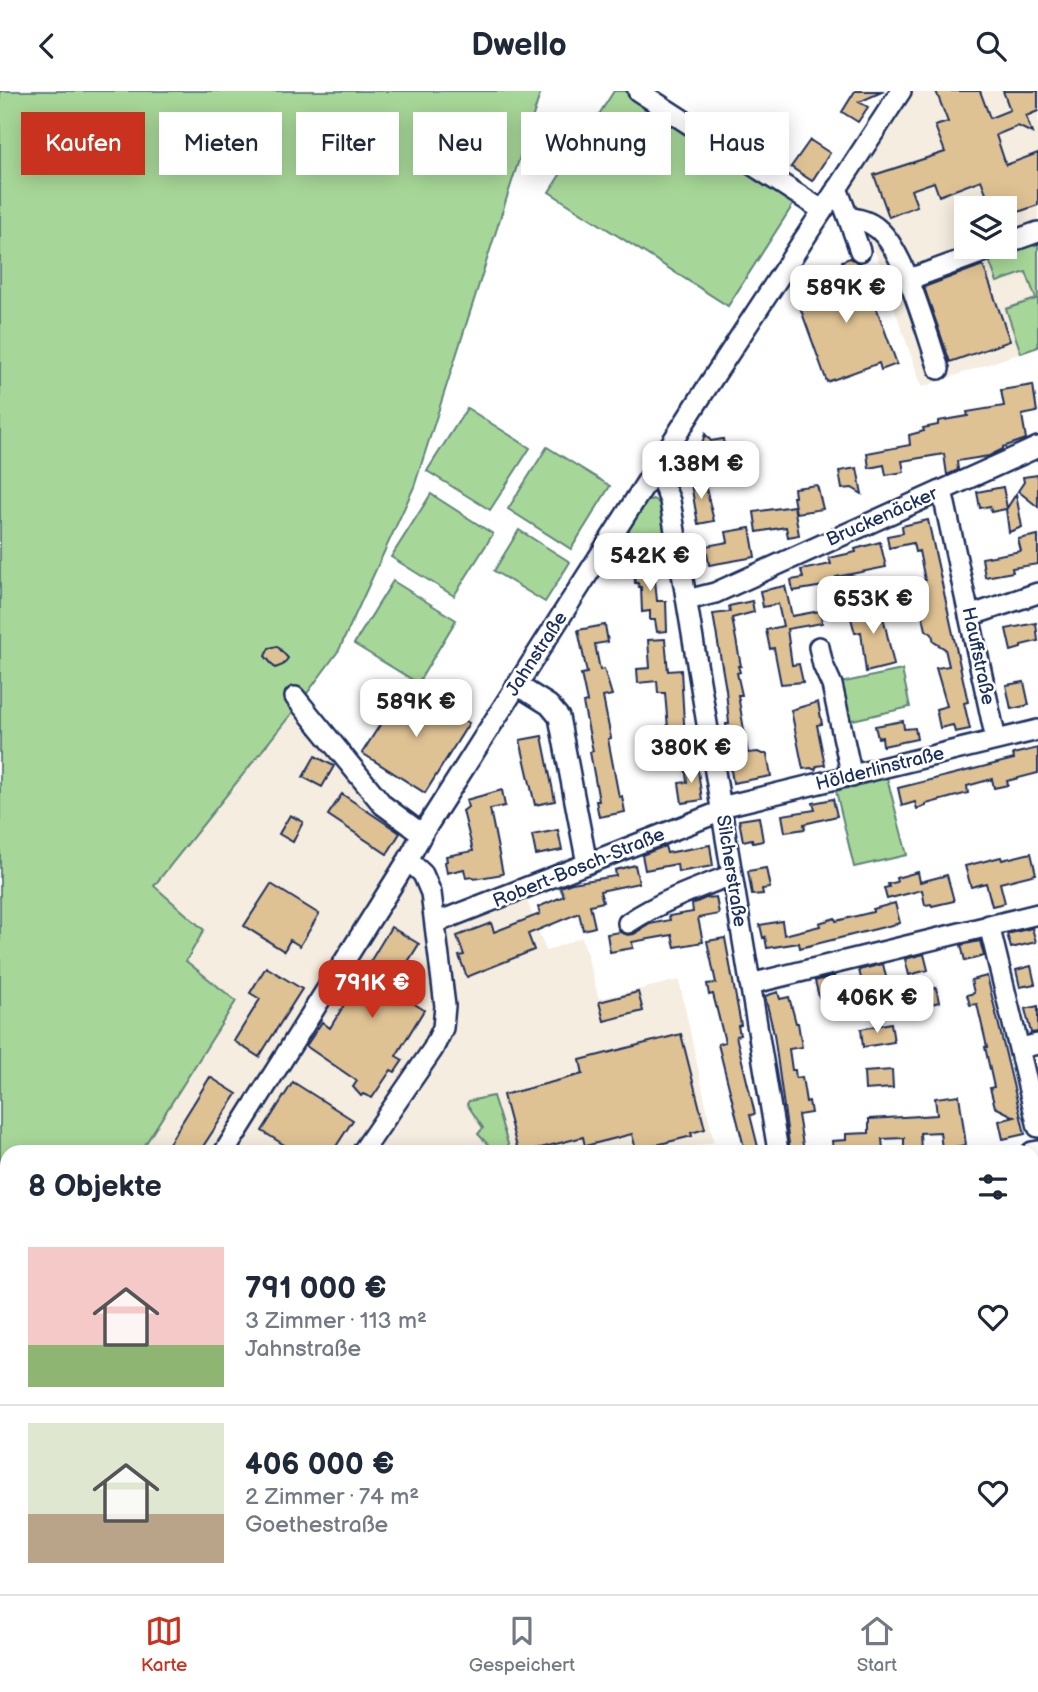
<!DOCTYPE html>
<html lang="de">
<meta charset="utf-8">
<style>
:root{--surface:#fff;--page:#f6f6f7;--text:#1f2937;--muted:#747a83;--line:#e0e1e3;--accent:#c8321e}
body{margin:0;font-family:"Balsamiq Sans",sans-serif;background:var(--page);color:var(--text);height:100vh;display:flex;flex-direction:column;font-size:26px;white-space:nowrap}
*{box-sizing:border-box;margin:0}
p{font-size:23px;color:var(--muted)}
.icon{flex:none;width:38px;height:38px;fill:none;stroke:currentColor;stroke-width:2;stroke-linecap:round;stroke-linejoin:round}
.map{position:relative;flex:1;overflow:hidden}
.drawer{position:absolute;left:0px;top:1054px;width:1040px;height:450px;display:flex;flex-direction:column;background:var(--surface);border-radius:21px 21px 0 0;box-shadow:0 4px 18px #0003}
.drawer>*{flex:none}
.hud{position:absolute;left:21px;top:21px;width:998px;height:63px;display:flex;gap:14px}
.controls{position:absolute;left:954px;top:105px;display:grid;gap:14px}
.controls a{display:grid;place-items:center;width:63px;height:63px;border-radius:0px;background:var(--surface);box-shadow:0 4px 18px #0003;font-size:35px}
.price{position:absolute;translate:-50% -60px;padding:0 16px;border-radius:14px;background:#fff;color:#222;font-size:23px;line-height:46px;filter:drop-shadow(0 2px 4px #0008)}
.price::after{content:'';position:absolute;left:50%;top:42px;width:21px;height:16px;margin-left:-10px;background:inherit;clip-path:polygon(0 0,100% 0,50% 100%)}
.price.on{background:var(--accent);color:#fff}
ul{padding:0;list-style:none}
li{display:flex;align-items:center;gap:21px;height:175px;padding:0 28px}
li+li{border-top:2px solid var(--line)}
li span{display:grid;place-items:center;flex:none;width:196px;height:140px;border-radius:0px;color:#555}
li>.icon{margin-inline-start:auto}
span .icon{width:84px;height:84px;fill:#fffc;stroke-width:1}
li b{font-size:30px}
h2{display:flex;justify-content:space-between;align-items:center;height:84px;padding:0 28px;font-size:30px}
.tag{padding:0 24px;border-radius:0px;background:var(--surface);box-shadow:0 4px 18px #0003;font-size:24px;line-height:63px}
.tag.on{background:var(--accent);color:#fff}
header{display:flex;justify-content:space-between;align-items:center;height:91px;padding:0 28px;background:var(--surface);font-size:32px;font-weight:800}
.tab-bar{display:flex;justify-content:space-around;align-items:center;height:98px;border-top:2px solid var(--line);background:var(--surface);font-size:19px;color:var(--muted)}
.tab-bar a{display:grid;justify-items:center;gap:4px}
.tab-bar .on{color:var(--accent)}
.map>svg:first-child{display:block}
.built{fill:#f5eddf}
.green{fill:#a7d798;stroke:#61837b;stroke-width:2}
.building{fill:#dfc293;stroke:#1b2f5e;stroke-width:2}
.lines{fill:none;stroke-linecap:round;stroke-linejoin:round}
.minor-casing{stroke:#1b2f5e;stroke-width:24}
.minor{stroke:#fff;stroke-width:19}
.labels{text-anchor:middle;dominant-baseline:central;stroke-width:5;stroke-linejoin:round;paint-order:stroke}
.street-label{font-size:19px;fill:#1b2f5e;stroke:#fff}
</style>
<header><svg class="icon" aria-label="back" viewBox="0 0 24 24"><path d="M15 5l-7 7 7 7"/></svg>Dwello<svg class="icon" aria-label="search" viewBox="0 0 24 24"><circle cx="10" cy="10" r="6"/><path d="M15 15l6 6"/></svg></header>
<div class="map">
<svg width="1038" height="1503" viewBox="0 0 1038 1503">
<rect width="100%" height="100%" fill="#fff"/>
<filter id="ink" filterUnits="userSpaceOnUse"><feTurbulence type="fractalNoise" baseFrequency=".0143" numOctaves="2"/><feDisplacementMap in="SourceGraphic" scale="14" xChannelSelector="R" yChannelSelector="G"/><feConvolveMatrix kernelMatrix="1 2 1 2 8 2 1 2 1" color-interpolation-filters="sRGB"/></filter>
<g filter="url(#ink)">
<path class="built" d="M914,0H1038V137L1005,149L1004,117H966V156H988L889,192L848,102L853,91Z
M1038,144V256L922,296L891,208L897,196Z
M300,612L422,743L408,769L436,831L523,799L546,860L582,846L599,908L679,889L714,1051L678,1060H141L236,911L185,870L204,839L154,795Z
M0,1085L7,1090V1400L0,1393Z
M39,1496H244L230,1503H42Z"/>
<path class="green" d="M0,0H541L414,396L339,559L300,612L154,795L204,839L186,870L236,910L141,1060H7V1090L0,1085Z
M614,0H625L796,109L728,215L549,101Z
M1038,144V256L1021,262L1006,218L1036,208L1026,181L997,191L987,163Z
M467,317L530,357L490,419L427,380Z
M547,356L610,395L571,458L508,418Z
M431,403L493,443L454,505L391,466Z
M653,408L661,413L667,457L616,459L646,411Z
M519,439L570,471L545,511L494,480Z
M393,490L456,529L418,592L354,553Z
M902,579L910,616L848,630L840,592Z
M887,687L907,764L854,776L836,700Z
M493,1005L509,1056L511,1060H494L478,1043L483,1037L467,1013L469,1010Z"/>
<path class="building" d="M855,0H884L859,11L868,16L858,31L842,21Z
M936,0H980L990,27L1010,19L1003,0H1038V20L1026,25L1032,42L1018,35L996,44L1006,74L1038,62V114L1004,126V117H998L995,110L990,112L981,89L939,105L934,91L911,99L917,115L889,126L874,84L945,61L935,35L948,31Z
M810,49L830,62L812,90L791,76Z
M850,167L860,172L897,273L881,279L879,272L827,291L796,205L848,186L842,170Z
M983,174L1010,250L950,271L924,196Z
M1033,294L1037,321L1022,324L1026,348L1003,356V358L989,365L957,370L958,379L947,384L944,363L902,370L904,381L886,384L884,374L869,377L867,362L910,354L909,344L924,340L923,337L938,334V330L968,325L967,321L1004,315L1001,299Z
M705,343L711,350L723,348L726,365L711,367L713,375L700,377L696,353L702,352Z
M857,377L862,403L852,397L842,398L839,380Z
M1038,384V416L1018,400L1024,391L1023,386Z
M703,385L714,430L698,433L690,387Z
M817,394L823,418L796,422L793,406H795L794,397Z
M1003,396L1007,417L1016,403L1022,436L1009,441L1006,418L991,421L990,415L980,417L977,401Z
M794,415L799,444L788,446L786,436L757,441L754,421Z
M928,429L968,611L964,612L970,638L955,641L953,634L940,637L936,618L947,615L936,577L949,575L945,558L934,551L932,543L926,539L917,500H919L917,491L925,489L919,460L915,461L913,452L889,457L887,445L903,442L902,435Z
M750,437L755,466L709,474L706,455L728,451L726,441Z
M1038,444V473L1012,477L1013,481L985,486L982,467L1021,460L1018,448Z
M880,451L886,476L836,486L838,496L825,499L824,495L793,500L791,489L803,487L801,479L831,473L829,467L856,461L855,458Z
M649,467L650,478H654L657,510H666L667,540L657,541L655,529H650V520L642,521L641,496H639L638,492H635L633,468Z
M785,495L792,525L820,520L822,532L787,538L792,574L799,573L803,591L781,593L774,557L770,558L766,539L783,535L778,513L763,516L760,500Z
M864,509L865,515L880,512L894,574L866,581L861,541L855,542L849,520L855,518Z
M752,510L754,521L732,527L741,575H738L740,581L737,582L742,604H738L748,662L758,661L762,663H767L771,685L733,692L729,666L726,633H729L726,599L713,523L730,521L729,515Z
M1036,532L1038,550L1021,554V557L1011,560L1006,538Z
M605,534L608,551L595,553L600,579L604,578L612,604L603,606L611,647L608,648L619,706L622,705L625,721L599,726L596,710H599L590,661L593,660L583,612L587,611L581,583L587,582L578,539Z
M665,548L668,580L681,579L685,649L689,648L690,671L671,672L665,602H658L657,590L638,592L637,578L650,577L648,549Z
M277,555L288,567L283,574L275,577L265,565L269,557Z
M1024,591L1029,614L1011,618L1006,594Z
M424,600L450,616L448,619L469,632L425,702L362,662L399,604L415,614Z
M818,611L822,633L817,634L825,674L817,675L815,679L811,677L803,678L791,619Z
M903,630L904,638L915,637L917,648L883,655L882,646L878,647L875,635Z
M542,645L555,710L535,714L520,649Z
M1038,657V682L1007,690L1008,694L994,697L992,688L967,695L968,702L926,713V715L917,718L915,711L902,715L898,697L1014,668L1013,663Z
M315,665L334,675L322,696L303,686Z
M697,672L702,709L682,712L679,692L687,691L685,674Z
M502,699L505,715L490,718L503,783L474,788L473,786L466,787L464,778L447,782L445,771L447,770L446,765L473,760L463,720L468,716L466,709Z
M342,703L400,742L387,763L328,724Z
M833,708L837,725L804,733L805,738L785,741L782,724L815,719L813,712Z
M290,724L303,731L293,751L279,743Z
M759,726L763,750L753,752L752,748L743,750L739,729Z
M558,739L562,759L536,764L532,744Z
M710,754L713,775L678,781L677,773L645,779L642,764L665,755L667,762Z
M1031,762L1036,783L1000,792L1005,812L992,815L986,792L971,796L965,775L1001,766L1002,769Z
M635,774L639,792L600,800L603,811L590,814L595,836L583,839L579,822L528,843L534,859L467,886L459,865L464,864L457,845L491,832L494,841L540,823L538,816L564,805L560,796L572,792L616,785L615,779Z
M766,777L770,797L762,798L763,803L752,804L748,780Z
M918,781L920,791L947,784L954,810L932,815L931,813L925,814L922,799L887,808L884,797L889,796L888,793L897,791L896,787Z
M271,793L319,823L300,855L290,849L284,860L244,835Z
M716,806L719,823L698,827L703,851L675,856L672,844L632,851L633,857L610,861L607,843L620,841L628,844L634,843L650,833L670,829L669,825L693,821L692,813L706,807Z
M895,812L900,832L800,857L799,852L767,857L765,846L763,847L760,834L782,830L784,844L820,835L819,832L835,827L836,830L873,821V818Z
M391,836L419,853L391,898L424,919L396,965L403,969L395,981L391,979L372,1007L363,1003L361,1005L353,996L357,990L306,955L322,931L330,937Z
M1032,837L1036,851L1011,857L1007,843Z
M725,847L741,934L738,935L740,944L736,945L755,1023L750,1024L759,1060H745L718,953L725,951L713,903L709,904L707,893L716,892L707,850Z
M980,850L984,865L965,870L961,854Z
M924,863L928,879L909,884L905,868Z
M883,873L887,890L863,896L859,879Z
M1031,875L1035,893L1020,896L1016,879Z
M266,876L302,898L259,966L234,950L260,908L250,902Z
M834,885L837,901L819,906L815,890Z
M987,885L1025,1043L1003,1048L999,1030L1015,1026L995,1016L990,997L994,996L985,956H987L977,913L970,914L967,904L974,902L971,889Z
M936,897L939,911L914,918L910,903Z
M638,901L643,920L604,930L599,911Z
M778,901L780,908L789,906L796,932H798L802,956L789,958L792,979H795L796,987L802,986L806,1011L809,1010L811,1022L798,1024L804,1060H790L774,943L765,905Z
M1038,915V941L1031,942L1025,918Z
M891,932L894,951L863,956L861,938Z
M681,943L705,1038L691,1042L692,1045L636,1059L632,1043L585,1055L583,1046L529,1060H518L503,1004L583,983L580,969Z
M892,979L893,997L865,999L864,981Z
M210,986L237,1003L200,1060H172L166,1057Z
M293,991L353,1029L333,1060H294L262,1040Z
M959,1004L966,1054L942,1058L940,1041L920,1042L921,1060H904V1047L882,1048L883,1058H876V1060H833L832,1050L846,1049V1043L869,1042V1028L937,1024L935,1007Z"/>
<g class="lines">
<defs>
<path id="minor" d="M638,0L822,119
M837,97L848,126C859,128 869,130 878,138C905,160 927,243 939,278
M848,126L860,160
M1004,153L1038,141
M907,189L997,156
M654,380L662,390L670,410L778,1060
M942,399L996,649
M687,509L715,502L1038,356
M969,525L1038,502
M819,556L823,574L832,594L852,686
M517,594L549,614L559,626L587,773
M295,606L383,714L422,743
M721,716L1038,639
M435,832L722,720
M628,832C659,811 697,797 732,784
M989,834L1038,1036
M750,893L1038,823
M1020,957L1038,953
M225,1060L408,769L422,743L711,290L901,0
M363,1060L433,958L443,937L445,915L431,802L423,783L408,769
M1032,1061L1038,1060
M1032,1305L1038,1304
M39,1496L42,1503
M230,1503L244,1496"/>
</defs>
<use href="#minor" class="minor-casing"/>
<use href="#minor" class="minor"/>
</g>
</g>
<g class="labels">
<g class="street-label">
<text transform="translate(882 426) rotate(-24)">Bruckenäcker</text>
<text transform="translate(537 563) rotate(-57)">Jahnstraße</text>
<text transform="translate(978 565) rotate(78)">Hauffstraße</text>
<text transform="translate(880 678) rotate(-14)">Hölderlinstraße</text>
<text transform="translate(579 777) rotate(-22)">Robert-Bosch-Straße</text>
<text transform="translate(731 780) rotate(81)">Silcherstraße</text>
</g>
</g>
</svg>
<div class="controls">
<a><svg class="icon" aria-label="layers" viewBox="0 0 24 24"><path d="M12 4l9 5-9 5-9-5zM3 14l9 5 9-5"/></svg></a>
</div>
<b class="price" style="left:846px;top:234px">589K €</b>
<b class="price" style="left:701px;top:410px">1.38M €</b>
<b class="price" style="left:650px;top:502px">542K €</b>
<b class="price" style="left:873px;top:545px">653K €</b>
<b class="price" style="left:416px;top:648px">589K €</b>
<b class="price" style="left:691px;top:694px">380K €</b>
<b class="price on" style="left:372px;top:929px">791K €</b>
<b class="price" style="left:877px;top:944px">406K €</b>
<div class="hud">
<a class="tag on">Kaufen</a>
<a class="tag">Mieten</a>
<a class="tag">Filter</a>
<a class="tag">Neu</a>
<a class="tag">Wohnung</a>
<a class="tag">Haus</a>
</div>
<section class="drawer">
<h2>8 Objekte<svg class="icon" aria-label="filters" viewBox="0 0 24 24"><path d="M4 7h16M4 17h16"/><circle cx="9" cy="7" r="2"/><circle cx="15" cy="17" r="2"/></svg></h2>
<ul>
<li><span style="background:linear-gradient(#f6c9c9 70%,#8fb573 0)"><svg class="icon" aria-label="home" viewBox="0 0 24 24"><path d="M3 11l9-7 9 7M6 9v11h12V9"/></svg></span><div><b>791 000 €</b><p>3 Zimmer · 113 m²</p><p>Jahnstraße</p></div><svg class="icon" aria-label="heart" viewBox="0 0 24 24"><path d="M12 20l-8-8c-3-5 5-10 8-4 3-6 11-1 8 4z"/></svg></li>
<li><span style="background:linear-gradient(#dfe7d0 65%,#b9a48a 0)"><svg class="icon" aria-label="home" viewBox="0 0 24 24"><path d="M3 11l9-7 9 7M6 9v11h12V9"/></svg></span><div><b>406 000 €</b><p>2 Zimmer · 74 m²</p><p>Goethestraße</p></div><svg class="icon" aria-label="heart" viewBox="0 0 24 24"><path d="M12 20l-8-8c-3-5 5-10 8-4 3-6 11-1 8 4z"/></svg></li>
</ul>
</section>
</div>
<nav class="tab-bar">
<a class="on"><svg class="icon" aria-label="map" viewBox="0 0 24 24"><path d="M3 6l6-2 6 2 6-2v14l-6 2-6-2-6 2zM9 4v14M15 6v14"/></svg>Karte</a>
<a><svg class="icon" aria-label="saved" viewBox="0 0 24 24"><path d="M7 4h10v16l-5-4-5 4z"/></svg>Gespeichert</a>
<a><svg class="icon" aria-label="home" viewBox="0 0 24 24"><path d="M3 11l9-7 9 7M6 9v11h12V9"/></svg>Start</a>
</nav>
